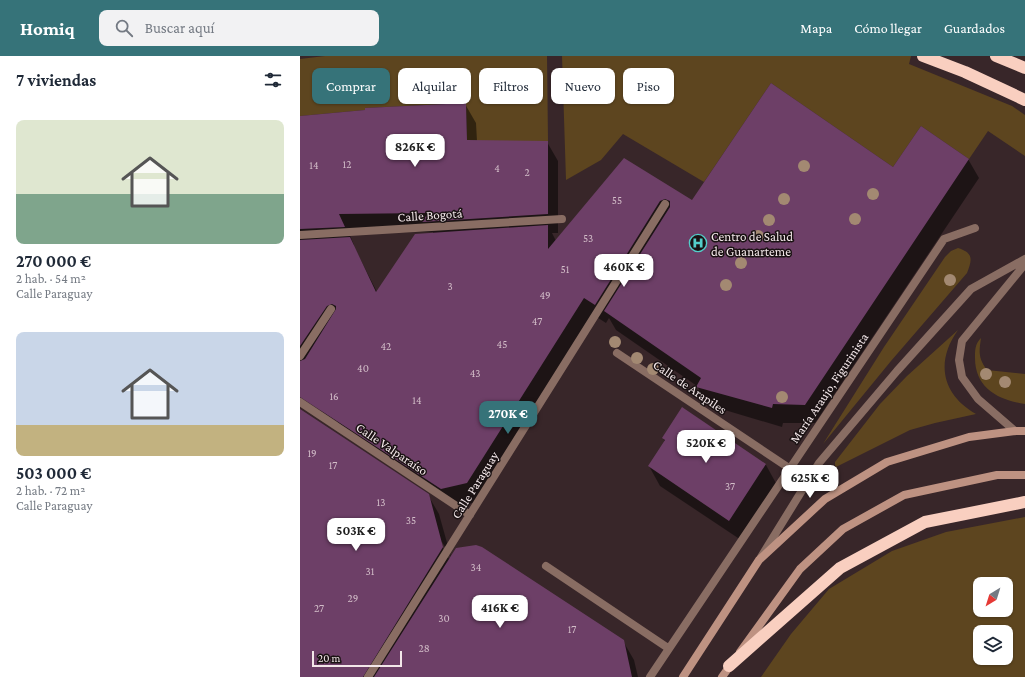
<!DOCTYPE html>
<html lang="es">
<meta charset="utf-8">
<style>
:root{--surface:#fff;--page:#f2f2f3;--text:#1f2937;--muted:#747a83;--accent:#367379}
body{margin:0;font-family:"Crimson Pro",serif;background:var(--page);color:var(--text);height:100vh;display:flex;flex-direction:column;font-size:15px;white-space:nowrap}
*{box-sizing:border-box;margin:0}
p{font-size:13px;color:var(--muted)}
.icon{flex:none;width:22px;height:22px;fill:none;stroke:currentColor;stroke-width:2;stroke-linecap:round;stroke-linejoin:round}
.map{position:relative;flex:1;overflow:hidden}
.panel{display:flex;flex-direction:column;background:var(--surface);width:300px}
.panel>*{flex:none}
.top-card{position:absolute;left:12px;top:12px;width:380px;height:36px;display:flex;gap:8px}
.needle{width:26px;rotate:218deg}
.buttons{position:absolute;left:673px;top:521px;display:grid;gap:8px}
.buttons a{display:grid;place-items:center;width:40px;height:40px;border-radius:8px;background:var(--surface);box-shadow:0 1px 3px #0004;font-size:20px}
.scale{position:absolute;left:12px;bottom:10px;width:90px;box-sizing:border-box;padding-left:4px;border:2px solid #f3e7e9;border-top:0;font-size:11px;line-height:14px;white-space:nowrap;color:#f3e7e9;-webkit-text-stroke:3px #1a1213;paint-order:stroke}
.price{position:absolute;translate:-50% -34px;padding:0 9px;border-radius:8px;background:#fff;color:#222;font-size:13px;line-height:26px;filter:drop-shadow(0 1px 2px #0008)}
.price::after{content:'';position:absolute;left:50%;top:24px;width:12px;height:9px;margin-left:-6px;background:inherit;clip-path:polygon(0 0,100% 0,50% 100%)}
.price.current{background:var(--accent);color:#fff}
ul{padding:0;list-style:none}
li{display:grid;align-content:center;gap:8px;height:212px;padding:0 16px}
li span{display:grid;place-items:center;height:124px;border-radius:8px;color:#555}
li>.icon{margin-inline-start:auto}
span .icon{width:72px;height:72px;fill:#fffc;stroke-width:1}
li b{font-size:17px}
h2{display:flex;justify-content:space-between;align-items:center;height:48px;padding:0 16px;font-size:17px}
.chip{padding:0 14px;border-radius:8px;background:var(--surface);box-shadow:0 1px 3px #0004;font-size:14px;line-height:36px}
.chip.current{background:var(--accent);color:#fff}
header{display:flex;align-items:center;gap:24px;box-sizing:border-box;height:56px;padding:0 20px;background:var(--accent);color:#fff}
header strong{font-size:19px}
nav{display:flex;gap:22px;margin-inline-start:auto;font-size:14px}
.search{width:280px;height:36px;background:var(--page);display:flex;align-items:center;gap:10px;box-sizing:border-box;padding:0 14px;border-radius:8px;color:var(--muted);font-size:15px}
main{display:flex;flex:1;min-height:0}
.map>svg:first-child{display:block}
.green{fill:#5d451f;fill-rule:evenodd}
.shadow{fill:#0007;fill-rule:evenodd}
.building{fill:#6d3f67}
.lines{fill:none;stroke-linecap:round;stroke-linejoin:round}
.lane{stroke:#896d63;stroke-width:8}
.street{stroke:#896d63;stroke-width:8}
.secondary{stroke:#be9282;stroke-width:8}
.highway{stroke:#f9cfc0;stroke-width:12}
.tree{fill:#a38972}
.labels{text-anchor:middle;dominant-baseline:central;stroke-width:3;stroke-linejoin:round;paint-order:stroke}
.number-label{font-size:11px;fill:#d2bdc8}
.street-label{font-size:13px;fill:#f3e7e9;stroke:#1a1213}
.poi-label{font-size:13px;fill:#f3e7e9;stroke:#1a1213;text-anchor:start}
</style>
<header>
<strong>Homiq</strong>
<div class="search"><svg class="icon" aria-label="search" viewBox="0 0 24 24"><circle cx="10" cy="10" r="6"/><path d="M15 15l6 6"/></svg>Buscar aquí</div>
<nav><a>Mapa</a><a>Cómo llegar</a><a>Guardados</a></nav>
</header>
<main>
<section class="panel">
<h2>7 viviendas<svg class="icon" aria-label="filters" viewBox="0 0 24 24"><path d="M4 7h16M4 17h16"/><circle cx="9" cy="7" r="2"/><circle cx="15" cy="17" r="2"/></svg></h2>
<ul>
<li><span style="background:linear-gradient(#dfe7d0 60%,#7fa58c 0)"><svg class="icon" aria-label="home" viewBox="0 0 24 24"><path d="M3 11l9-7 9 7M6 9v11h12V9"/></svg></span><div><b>270 000 €</b><p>2 hab. · 54 m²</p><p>Calle Paraguay</p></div></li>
<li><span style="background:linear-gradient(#c9d6e8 75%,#c2b280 0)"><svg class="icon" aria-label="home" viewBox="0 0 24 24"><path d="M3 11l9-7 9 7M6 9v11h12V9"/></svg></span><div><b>503 000 €</b><p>2 hab. · 72 m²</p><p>Calle Paraguay</p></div></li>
</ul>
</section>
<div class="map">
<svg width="725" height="621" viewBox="0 0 725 621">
<rect width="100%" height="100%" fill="#382629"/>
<path class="green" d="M25,0H247L248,85H167L166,47L65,52V54L0,60V3Z
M262,0H611L609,8L712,50L725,59V100L688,75L669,103L621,70L593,111L471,27L404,126L323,78L301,104L266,124Z
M658,192C674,197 672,204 667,217L591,305L523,388L584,291L645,201L651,195Z
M658,274C635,306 642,339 676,358L635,367L610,374L536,411L535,409V406L580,348L607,320Z
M681,282C679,296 678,302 687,314L725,318V348C698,344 675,332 675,302C675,294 675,288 681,282Z
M725,461V621H461L491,578L529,533L592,495L646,476ZM680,528H706V554H680ZM680,576H706V602H680Z"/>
<path class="shadow" d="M165,48L176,67L177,85L247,86L258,105V177H252L256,185L324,103L393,146L593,112L668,103L679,122L515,367H483L482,371L408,349L397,330L316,274L309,262L306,267L295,260L177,446L152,451L46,381L38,366L21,355L10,336L0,329V61ZM133,176V177L77,236L53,189H54L49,177Z
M383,352L466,409L477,429L441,484L360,430L349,410L365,386L363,382Z
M0,370L128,439L139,458L151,501L323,585L334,604L338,621H0ZM142,486L151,501L149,503L140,487Z"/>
<path class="building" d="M471,27L593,111L621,70L669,103L505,349L473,348L472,352L396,331L401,322L304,255L370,151V145L365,143L360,145L295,249L284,242L167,427L141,433L0,341V305L5,303L36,253V250L32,248L27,250L0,290V184L50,181L76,236L115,178L248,169V193L324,102L392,144Z
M166,47L167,84L248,85V158L122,166L128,157L39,158L45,171L0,173V60L65,54V52Z
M382,351L466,408L429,465L348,410L365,384L362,382Z
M0,353L129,438L143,491L63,621H0Z
M176,489L182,491L324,584L332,621H74L156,492Z"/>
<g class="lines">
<path class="lane" d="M715,375L678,343L662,321L659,304L662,285L725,208
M461,501L519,407L597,315L671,233L725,203
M246,510L368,592
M350,621L644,183L675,172"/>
<path class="street" d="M0,179L262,163
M317,297L489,412
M0,300L31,253
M0,346L170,459
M68,621L365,148"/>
<path class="secondary" d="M440,596L500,513L543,473L604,439L697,419H725
M383,621L459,504L525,443L587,406L669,381L715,375H725
M422,621L432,607"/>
<path class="highway" d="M623,0L665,16L725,44
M696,0L725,12
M429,610L540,512L625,466L725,446"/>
</g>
<g class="tree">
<circle cx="504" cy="110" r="6"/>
<circle cx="573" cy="138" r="6"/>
<circle cx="484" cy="143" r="6"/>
<circle cx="555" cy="163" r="6"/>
<circle cx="469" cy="164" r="6"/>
<circle cx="458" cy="180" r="6"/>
<circle cx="441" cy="207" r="6"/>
<circle cx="650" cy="224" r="6"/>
<circle cx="426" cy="229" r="6"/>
<circle cx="315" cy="286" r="6"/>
<circle cx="337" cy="302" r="6"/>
<circle cx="353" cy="313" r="6"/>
<circle cx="686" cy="318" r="6"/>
<circle cx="705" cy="326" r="6"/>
<circle cx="482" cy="341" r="6"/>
</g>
<defs>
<symbol id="hospital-ring" viewBox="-11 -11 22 22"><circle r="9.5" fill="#1a1213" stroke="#53cdc9" stroke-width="1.5"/><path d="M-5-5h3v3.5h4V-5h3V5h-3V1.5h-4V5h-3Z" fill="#53cdc9"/></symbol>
</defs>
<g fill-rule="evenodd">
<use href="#hospital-ring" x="388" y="177" width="20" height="20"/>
</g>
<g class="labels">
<g class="number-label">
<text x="47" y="108">12</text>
<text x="14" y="109">14</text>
<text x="197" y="112">4</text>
<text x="227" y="116">2</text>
<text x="317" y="144">55</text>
<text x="288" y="182">53</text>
<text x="265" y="213">51</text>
<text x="150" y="230">3</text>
<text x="245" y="239">49</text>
<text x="237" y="265">47</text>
<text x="202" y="288">45</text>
<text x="86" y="290">42</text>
<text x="63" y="312">40</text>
<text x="175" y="317">43</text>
<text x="34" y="340">16</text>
<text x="117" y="344">14</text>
<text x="12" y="397">19</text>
<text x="33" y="409">17</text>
<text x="430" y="430">37</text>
<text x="81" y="446">13</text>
<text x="111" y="464">35</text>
<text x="176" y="511">34</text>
<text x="70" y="515">31</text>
<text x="53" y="542">29</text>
<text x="19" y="552">27</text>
<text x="144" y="562">30</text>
<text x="272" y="573">17</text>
<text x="124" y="592">28</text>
</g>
<g class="street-label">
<text transform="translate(130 159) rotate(-4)">Calle Bogotá</text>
<text transform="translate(390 331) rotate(34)">Calle de Arapiles</text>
<text transform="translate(529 332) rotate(-56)">María Araujo, Figurinista</text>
<text transform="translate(92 393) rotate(34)">Calle Valparaíso</text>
<text transform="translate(175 429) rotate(-58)">Calle Paraguay</text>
</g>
<g class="poi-label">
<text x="411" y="180">Centro de Salud<tspan x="411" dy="15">de Guanarteme</tspan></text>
</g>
</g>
</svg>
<div class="buttons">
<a><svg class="needle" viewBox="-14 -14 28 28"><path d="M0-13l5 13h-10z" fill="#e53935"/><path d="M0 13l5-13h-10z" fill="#747a83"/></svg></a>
<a><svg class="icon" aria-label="layers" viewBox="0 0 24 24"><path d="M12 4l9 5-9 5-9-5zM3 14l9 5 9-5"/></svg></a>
</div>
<div class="scale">20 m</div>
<b class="price" style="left:115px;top:112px">826K €</b>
<b class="price" style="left:324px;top:232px">460K €</b>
<b class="price current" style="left:208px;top:379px">270K €</b>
<b class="price" style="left:406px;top:408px">520K €</b>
<b class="price" style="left:510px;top:443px">625K €</b>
<b class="price" style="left:56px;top:496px">503K €</b>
<b class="price" style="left:200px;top:573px">416K €</b>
<div class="top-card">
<a class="chip current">Comprar</a>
<a class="chip">Alquilar</a>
<a class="chip">Filtros</a>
<a class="chip">Nuevo</a>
<a class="chip">Piso</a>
</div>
</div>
</main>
